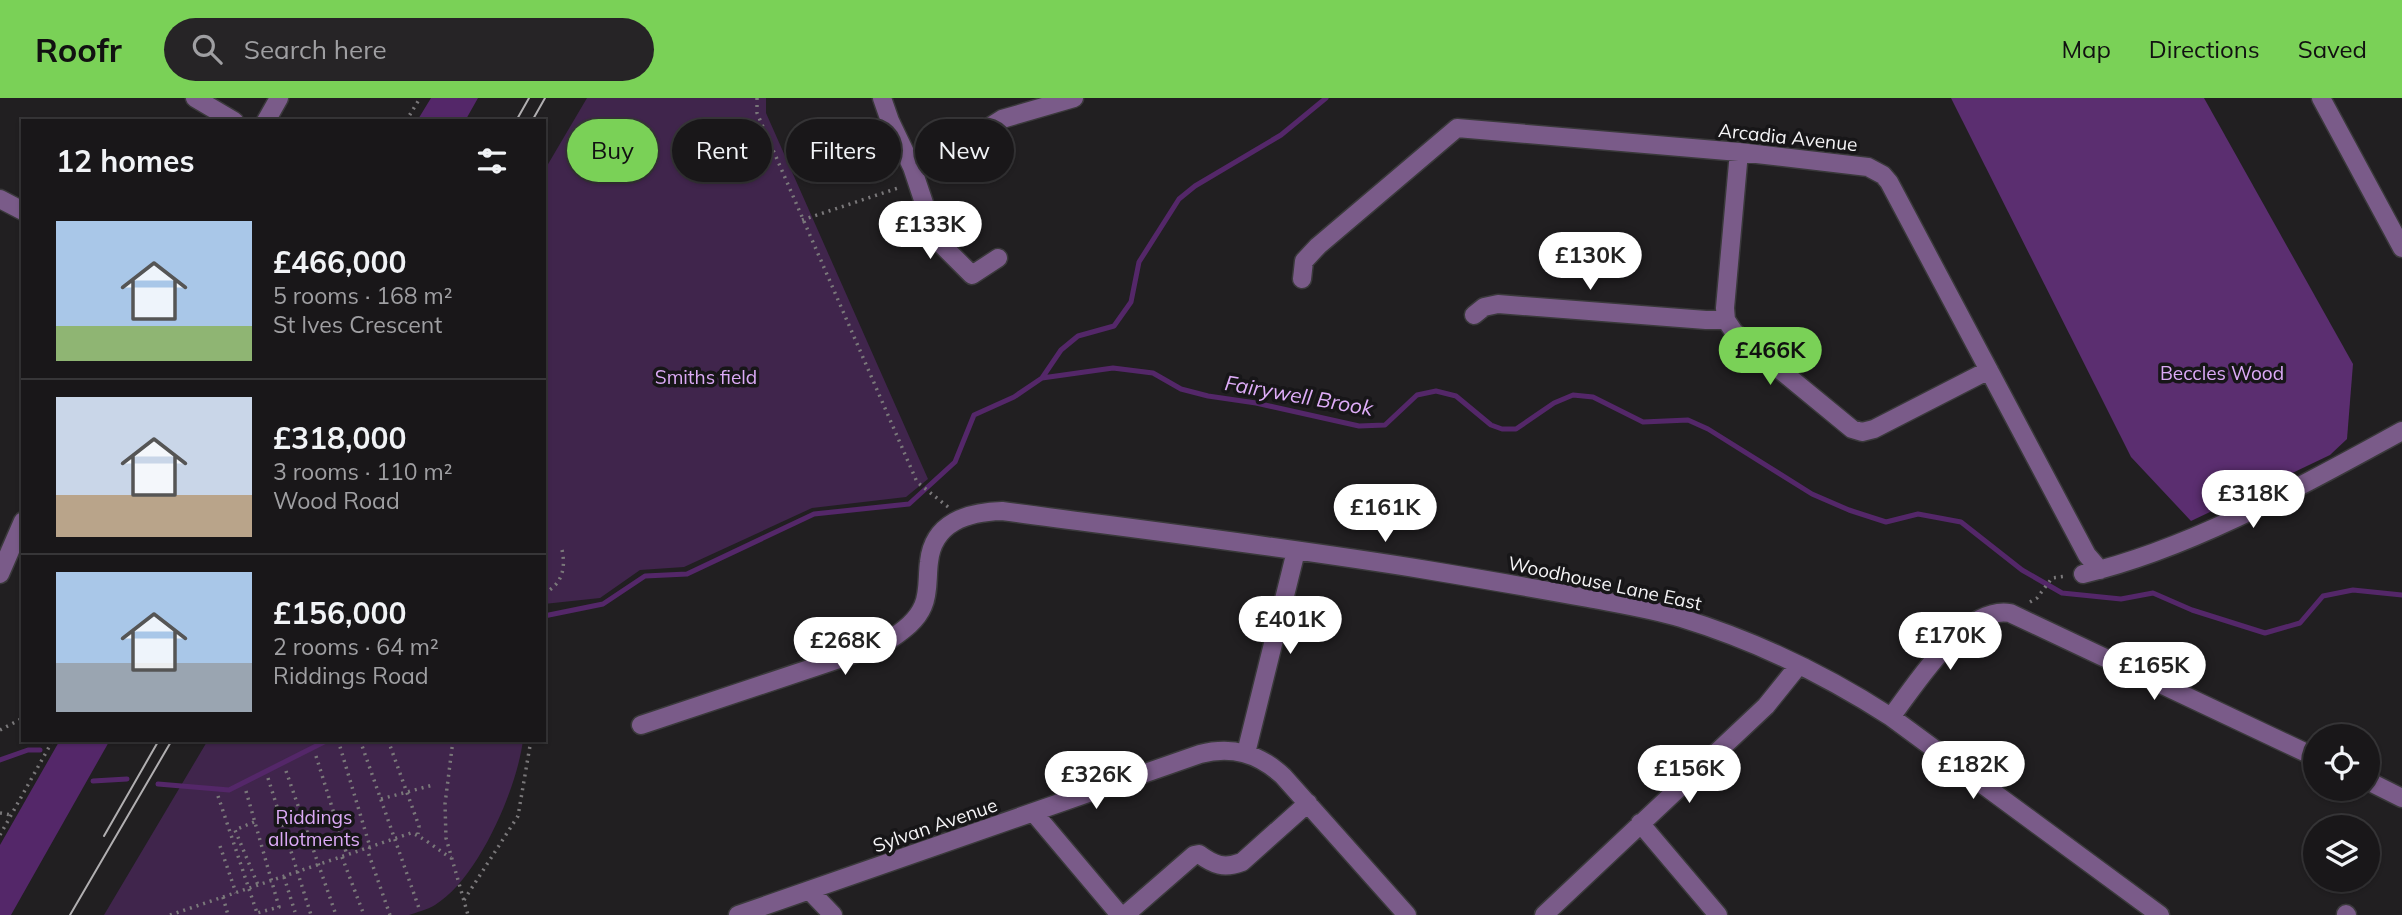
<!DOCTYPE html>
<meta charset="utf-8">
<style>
:root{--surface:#191719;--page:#262426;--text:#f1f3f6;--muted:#9f9fa2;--line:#373638;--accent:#7ad157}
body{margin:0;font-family:Mulish,sans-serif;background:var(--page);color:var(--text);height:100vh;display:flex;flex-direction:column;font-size:26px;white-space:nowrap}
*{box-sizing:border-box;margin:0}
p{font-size:23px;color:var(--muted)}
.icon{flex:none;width:38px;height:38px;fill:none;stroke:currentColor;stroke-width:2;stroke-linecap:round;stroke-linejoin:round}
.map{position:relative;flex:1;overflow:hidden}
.side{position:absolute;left:21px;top:21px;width:525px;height:623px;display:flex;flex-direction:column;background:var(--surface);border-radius:0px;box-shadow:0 2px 5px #0004,0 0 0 2px var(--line)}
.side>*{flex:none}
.guide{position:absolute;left:567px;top:21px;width:665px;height:63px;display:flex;gap:14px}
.controls{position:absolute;left:2303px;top:626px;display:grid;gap:14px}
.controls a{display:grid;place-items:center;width:77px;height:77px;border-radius:50%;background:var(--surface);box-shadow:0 2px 5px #0004,0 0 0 2px var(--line);font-size:35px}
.price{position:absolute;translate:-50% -60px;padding:0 16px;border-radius:24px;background:#fff;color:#222;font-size:23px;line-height:46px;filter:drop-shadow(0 2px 4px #0008)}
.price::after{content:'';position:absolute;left:50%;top:42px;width:21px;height:16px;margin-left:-10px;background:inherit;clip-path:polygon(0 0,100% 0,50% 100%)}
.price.current{background:var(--accent);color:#111}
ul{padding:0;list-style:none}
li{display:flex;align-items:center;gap:21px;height:175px;padding:0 35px}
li+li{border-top:2px solid var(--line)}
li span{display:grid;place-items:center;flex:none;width:196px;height:140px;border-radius:0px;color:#555}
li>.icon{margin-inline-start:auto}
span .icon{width:84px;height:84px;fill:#fffc;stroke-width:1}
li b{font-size:30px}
h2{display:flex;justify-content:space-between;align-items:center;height:84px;padding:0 35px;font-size:30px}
.chip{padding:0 24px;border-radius:32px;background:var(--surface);box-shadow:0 2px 5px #0004,0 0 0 2px var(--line);font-size:24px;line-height:63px}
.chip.current{background:var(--accent);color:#111}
header{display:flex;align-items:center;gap:42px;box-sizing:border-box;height:98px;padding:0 35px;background:var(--accent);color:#111}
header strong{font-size:33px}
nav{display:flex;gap:38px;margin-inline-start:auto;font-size:24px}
.search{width:490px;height:63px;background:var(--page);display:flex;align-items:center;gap:18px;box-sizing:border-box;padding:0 24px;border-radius:38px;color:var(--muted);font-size:26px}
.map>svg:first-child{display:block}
.green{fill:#40254c}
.forest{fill:#5b2e70}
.water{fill:#542769}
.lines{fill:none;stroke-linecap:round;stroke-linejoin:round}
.stream{stroke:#542769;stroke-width:5}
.minor-casing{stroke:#3a393b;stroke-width:21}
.path{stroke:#7a787a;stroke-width:3.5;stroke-dasharray:2 5;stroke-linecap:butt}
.minor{stroke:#7a5b89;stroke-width:18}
.tram{stroke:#b1afb1;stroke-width:2}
.labels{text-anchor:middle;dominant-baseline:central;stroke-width:7;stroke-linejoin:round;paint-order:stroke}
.street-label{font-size:19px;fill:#f5f4f6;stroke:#171618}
.park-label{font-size:19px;fill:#dcaaf6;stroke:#171618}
.water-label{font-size:21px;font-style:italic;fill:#dfadf9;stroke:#171618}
</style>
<header>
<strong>Roofr</strong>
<div class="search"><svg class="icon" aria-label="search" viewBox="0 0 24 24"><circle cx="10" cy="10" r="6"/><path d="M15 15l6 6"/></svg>Search here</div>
<nav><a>Map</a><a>Directions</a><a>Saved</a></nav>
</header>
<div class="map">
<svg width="2402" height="817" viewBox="0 0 2402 817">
<rect width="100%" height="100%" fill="#211f21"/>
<path class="green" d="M587,0H766V15L928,381L906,399L812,410L684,469L640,472L600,500L544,506V73Z
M208,642H523C517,691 478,781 435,807C427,812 417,814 409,817H104Z"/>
<path class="forest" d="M1951,0H2204L2353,266L2347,341L2330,357L2191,423L2131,359Z"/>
<path class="water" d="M431,0H478L465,23H417Z
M60,642H110L11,817H0V747Z"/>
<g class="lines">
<path class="stream" d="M1042,280L1061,252L1078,238L1114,228L1131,204L1139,164L1179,101L1195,88L1281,37L1326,0
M544,518L603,506L645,478L687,476L814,416L909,406L955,364L974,317L1014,299L1042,280L1113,270L1153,275L1181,291L1208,298L1256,305L1359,328L1385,327L1417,297L1436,293L1456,298L1491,327L1502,331H1516L1554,305L1573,297L1593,299L1643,324L1688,322L1708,331L1812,396L1849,412L1886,424L1918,416L1961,424L2022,472L2062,495L2121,501L2153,495L2192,512L2265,535L2300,525L2323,498L2353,492L2402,497
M0,662L28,652H40
M93,683L127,681
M158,686L229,692L328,642"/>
<defs>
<path id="minor" d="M195,0L234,23
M882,0L890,23L912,69L934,135L943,148L972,177L998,160
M2321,0L2402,150
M266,23L279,0
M1739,54L1725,210L1726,222L1734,234L1852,331L1862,334L1874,331L1989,272
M912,69L953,52L1002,21L1074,0
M0,101L23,113
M1302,181L1304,163L1318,148L1457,30L1739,54L1868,69L1883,77L1889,84L2087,457L2100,472
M1474,217L1484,209L1498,206L1706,222H1726
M0,476L23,423
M2083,476C2193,450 2303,387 2402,333
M1891,619C1915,588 1964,507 2010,515L2315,659
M641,627L884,546C899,535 916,525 923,508C929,495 927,478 929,464C933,424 968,414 1002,413C1144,432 1286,449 1427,472C1481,481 1534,490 1588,500C1619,506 1651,511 1681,520C1756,543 1826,577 1891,619L2160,817
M1246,655L1296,453
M2368,683L2402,700
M1034,715L1120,817
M1640,725L1718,817
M810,793L833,817
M2346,816L2347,817
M738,817L1200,656C1232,648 1258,655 1283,678L1407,817
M1125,817L1194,757L1199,756C1214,767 1224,771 1242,764L1308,705
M1544,817L1766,608L1799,567"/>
</defs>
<use href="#minor" class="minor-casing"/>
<path class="path" d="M757,0V15L917,384L948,409
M406,23L420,0
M802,122L901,89
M544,495C562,487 566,470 562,452
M2030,504L2037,500L2052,480L2067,478
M0,632L23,620
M338,642L370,749L368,754L390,817
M360,642L420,813
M388,642L419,728L418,736
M453,642L445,706L446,740L468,817
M316,658L347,757
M286,673L336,817
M268,680L311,817
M246,693L279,809L257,815
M218,698L257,815
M381,701L433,687
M0,715L12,717
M254,724L235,732L258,787
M0,737L53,642
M220,748L236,795
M342,759L364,817
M284,779L295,814
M223,799L228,817
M464,802L518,718L531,642
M170,817L411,735C419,736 441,754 451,760"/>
<use href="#minor" class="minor"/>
<path class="tram" d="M516,23L529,0
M532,23L545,0
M104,738L159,642
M70,817L172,642"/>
</g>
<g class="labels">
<g class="street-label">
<text transform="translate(1788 39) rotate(6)">Arcadia Avenue</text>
<text transform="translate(1605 485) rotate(12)">Woodhouse Lane East</text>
<text transform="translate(935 727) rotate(-19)">Sylvan Avenue</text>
</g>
<g class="park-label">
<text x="2222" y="275">Beccles Wood</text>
<text x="706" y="279">Smiths field</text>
<text x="314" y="719">Riddings<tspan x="314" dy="22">allotments</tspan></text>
</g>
<g class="water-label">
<text transform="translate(1299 297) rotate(10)">Fairywell Brook</text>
</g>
</g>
</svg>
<div class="controls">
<a><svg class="icon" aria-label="locate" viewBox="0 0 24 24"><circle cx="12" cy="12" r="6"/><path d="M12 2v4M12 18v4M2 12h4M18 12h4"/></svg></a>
<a><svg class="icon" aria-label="layers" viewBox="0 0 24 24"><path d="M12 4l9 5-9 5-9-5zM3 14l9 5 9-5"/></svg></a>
</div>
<b class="price" style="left:930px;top:163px">£133K</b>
<b class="price" style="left:1590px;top:194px">£130K</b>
<b class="price current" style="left:1770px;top:289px">£466K</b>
<b class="price" style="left:2253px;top:432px">£318K</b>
<b class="price" style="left:1385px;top:446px">£161K</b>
<b class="price" style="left:1290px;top:558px">£401K</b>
<b class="price" style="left:1950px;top:574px">£170K</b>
<b class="price" style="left:845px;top:579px">£268K</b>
<b class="price" style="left:2154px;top:604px">£165K</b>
<b class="price" style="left:1973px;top:703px">£182K</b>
<b class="price" style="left:1689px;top:707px">£156K</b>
<b class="price" style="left:1096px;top:713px">£326K</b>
<div class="guide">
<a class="chip current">Buy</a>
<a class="chip">Rent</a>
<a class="chip">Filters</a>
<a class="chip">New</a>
</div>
<section class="side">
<h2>12 homes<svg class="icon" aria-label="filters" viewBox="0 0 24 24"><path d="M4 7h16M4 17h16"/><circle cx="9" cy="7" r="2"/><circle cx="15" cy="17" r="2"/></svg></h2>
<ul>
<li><span style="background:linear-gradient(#a9c7e8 75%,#8fb573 0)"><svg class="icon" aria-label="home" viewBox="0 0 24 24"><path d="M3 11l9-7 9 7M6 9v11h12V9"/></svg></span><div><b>£466,000</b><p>5 rooms · 168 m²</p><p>St Ives Crescent</p></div></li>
<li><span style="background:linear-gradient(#c9d6e8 70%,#b9a48a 0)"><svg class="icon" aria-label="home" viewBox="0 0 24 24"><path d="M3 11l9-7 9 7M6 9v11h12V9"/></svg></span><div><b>£318,000</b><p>3 rooms · 110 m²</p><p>Wood Road</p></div></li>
<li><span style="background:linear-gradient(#a9c7e8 65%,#9aa5b1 0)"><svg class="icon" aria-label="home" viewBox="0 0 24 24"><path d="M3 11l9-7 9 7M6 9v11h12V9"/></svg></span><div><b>£156,000</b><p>2 rooms · 64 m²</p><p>Riddings Road</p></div></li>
</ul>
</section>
</div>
